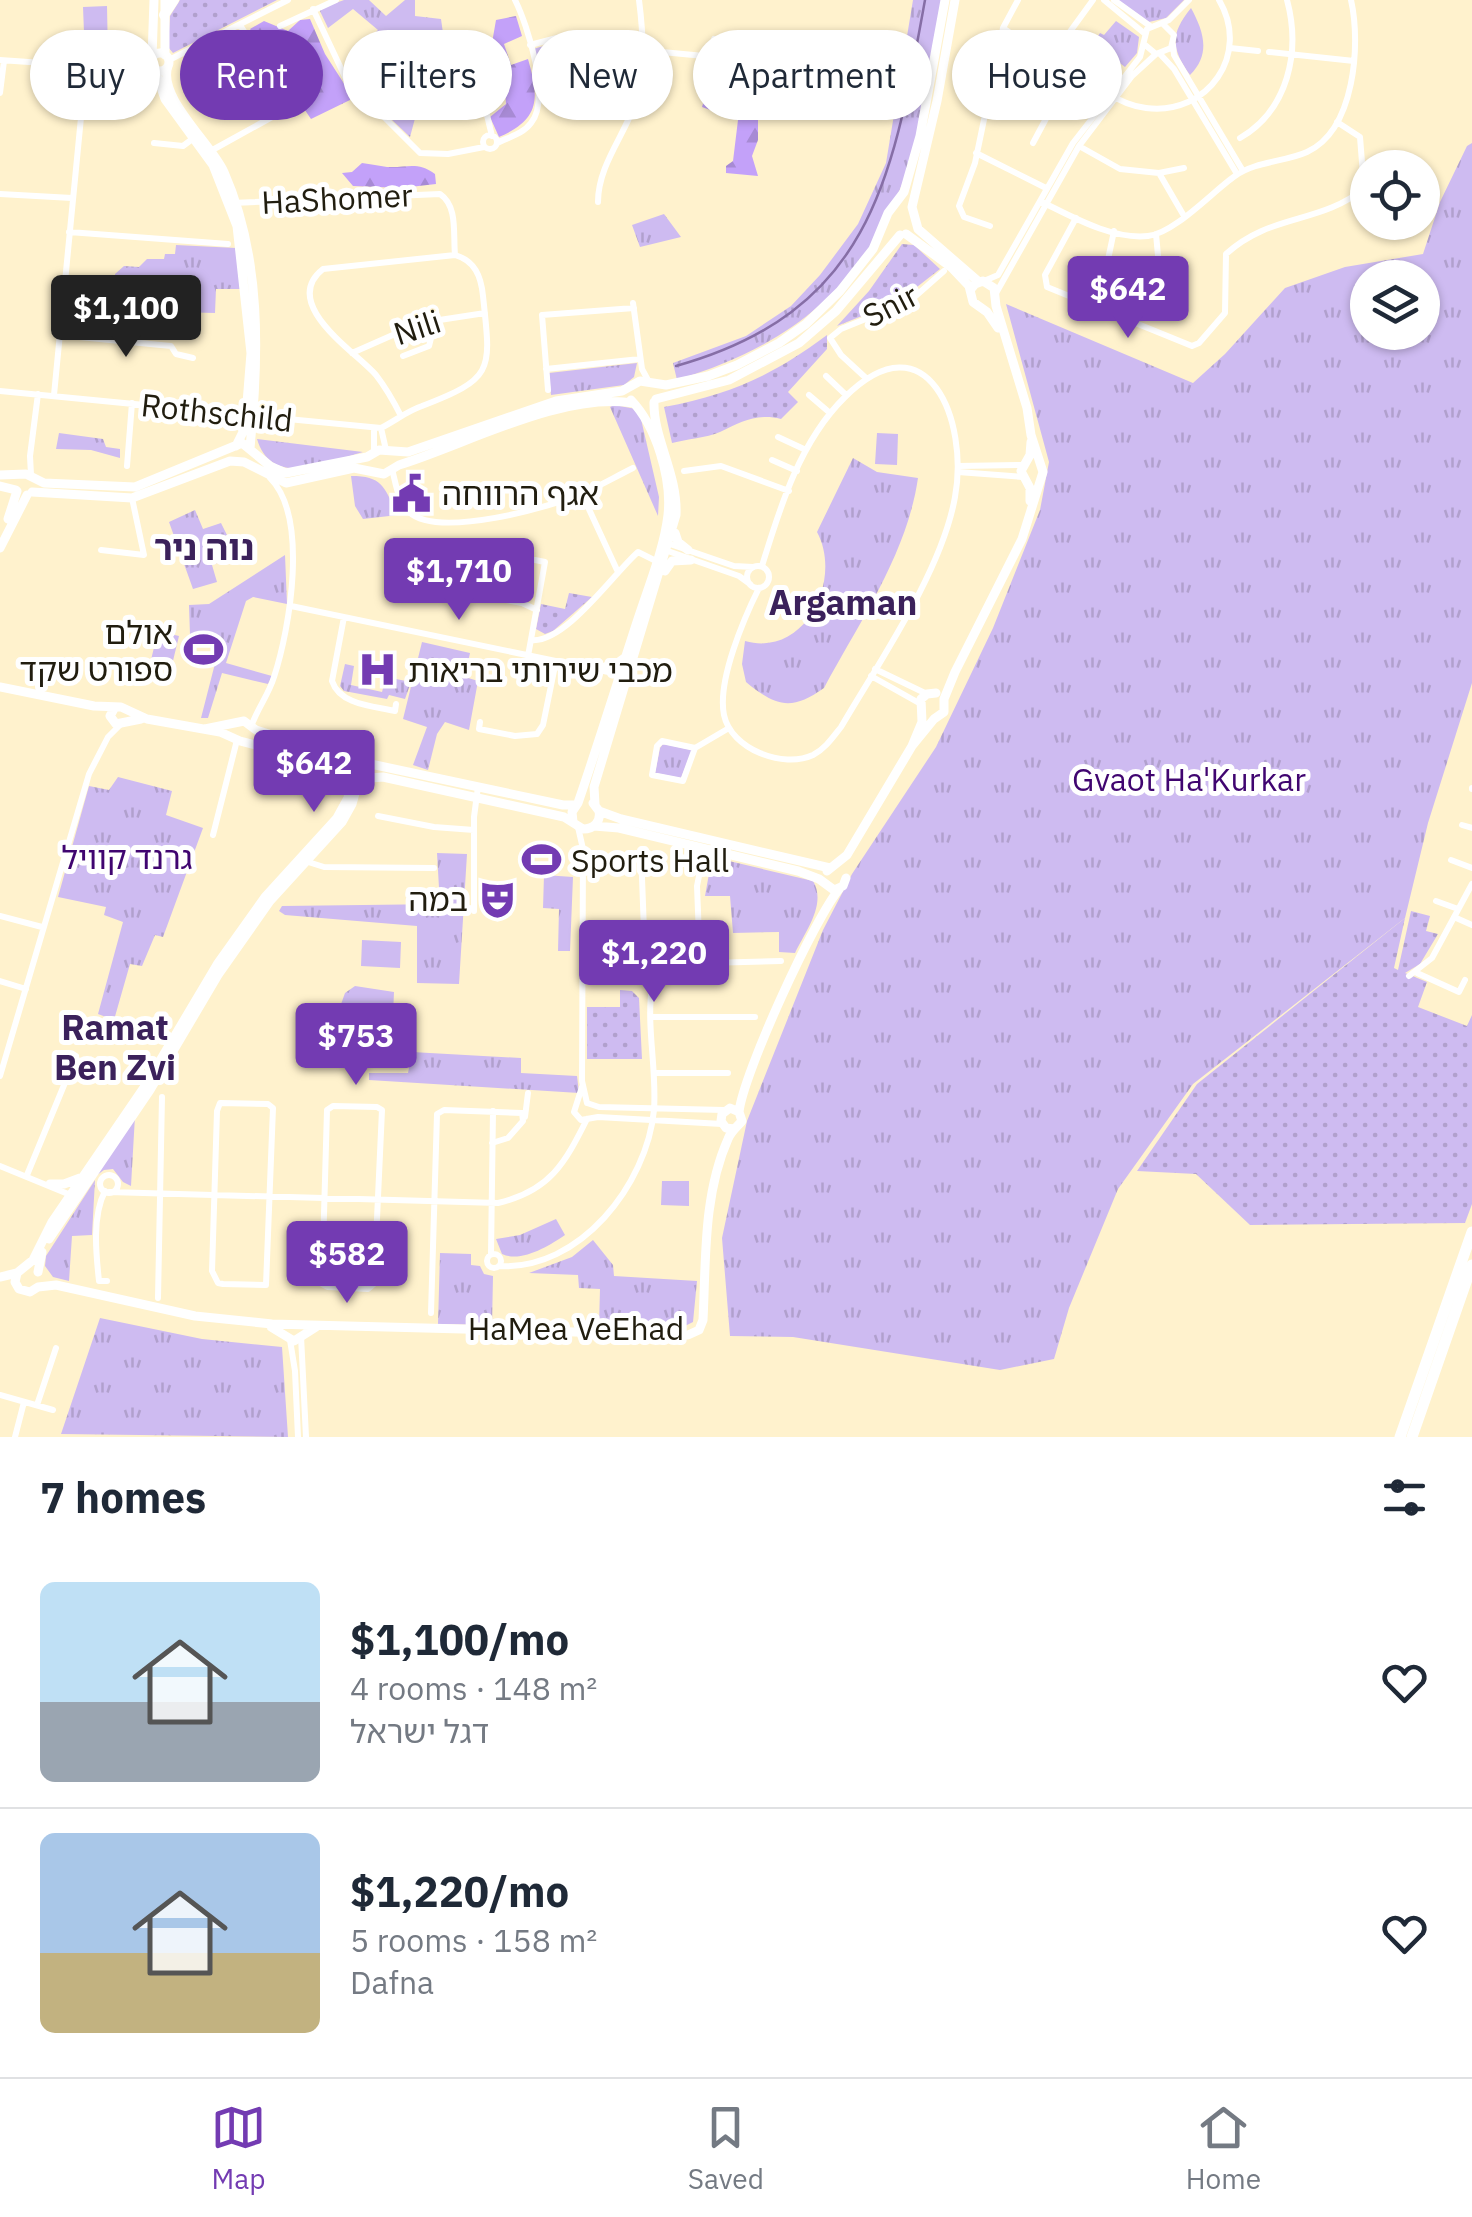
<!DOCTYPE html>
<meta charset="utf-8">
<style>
:root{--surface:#fff;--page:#f6f6f7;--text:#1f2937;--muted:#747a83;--line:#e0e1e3;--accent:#733bb2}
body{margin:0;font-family:"IBM Plex Sans","Noto Sans Hebrew",sans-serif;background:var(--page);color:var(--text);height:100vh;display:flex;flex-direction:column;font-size:38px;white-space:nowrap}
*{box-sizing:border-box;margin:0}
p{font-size:32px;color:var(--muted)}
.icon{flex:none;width:55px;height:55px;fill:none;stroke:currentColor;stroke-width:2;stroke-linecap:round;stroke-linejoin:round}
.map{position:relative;height:1437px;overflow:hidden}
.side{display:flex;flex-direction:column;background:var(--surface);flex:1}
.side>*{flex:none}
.top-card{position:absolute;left:30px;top:30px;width:1412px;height:90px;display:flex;gap:20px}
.controls{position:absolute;left:1350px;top:150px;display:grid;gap:20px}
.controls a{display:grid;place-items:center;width:90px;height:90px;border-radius:50%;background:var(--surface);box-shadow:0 2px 8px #0004;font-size:50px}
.price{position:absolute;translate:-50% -85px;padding:0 22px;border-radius:10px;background:var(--accent);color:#fff;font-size:32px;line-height:65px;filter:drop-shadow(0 2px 5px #0008)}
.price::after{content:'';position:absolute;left:50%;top:60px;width:30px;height:22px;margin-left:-15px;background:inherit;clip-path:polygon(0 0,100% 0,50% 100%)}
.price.active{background:#222;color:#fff}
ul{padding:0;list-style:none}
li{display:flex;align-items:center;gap:30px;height:250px;padding:0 40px}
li+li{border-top:2px solid var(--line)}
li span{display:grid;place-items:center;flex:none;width:280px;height:200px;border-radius:15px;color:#555}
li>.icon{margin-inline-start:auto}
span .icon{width:120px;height:120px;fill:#fffc;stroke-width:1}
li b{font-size:42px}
h2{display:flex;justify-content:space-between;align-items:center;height:120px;padding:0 40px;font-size:42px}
.pill{padding:0 35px;border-radius:45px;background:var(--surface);box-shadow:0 2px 8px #0004;font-size:35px;line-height:90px}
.pill.active{background:var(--accent);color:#fff}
.tabs{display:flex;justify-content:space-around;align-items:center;height:140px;border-top:2px solid var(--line);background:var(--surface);font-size:28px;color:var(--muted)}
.tabs a{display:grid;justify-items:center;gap:5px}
.tabs .active{color:var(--accent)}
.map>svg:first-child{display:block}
.grass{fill:url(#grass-dots)}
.forest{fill:url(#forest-firs)}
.park{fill:url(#park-tufts);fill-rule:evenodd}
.pitch{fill:#cebbf1}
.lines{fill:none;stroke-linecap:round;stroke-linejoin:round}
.stream{stroke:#866ea6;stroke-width:2.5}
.minor{stroke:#fff;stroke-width:6}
.tertiary{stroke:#fff;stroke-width:9}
.secondary{stroke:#fff;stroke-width:10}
.trunk{stroke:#fff;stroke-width:11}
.labels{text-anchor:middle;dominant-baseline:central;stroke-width:10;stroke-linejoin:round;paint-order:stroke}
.street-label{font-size:32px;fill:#211d0f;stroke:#fff}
.poi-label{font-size:32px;fill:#211d0f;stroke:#fff;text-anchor:start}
.park-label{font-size:32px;fill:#400570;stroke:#fff}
.neighbourhood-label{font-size:35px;font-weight:bold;fill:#3b215b;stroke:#fff}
</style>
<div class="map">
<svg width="1472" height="1437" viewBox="0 0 1472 1437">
<defs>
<pattern id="grass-dots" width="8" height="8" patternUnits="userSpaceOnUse" patternTransform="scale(2.5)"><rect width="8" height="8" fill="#cebbf1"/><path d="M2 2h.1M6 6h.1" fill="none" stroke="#b1a0cd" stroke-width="1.8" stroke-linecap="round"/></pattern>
<pattern id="forest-firs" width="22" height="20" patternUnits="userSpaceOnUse" patternTransform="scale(2.5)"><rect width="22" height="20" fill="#c3a1f9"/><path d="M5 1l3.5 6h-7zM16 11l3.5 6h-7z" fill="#a78ad4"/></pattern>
<pattern id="park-tufts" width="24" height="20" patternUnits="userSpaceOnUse" patternTransform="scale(2.5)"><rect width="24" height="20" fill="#cebbf1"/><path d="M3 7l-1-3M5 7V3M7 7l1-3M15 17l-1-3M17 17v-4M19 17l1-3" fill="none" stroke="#b1a0cd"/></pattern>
</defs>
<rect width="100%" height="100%" fill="#fff2cd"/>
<path class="grass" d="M180,0H277L173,53L168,47L170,16Z
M902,244L914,245L940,269L899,301L837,326L869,291Z
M827,335V349L788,392L798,402L781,419C757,413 741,422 720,432C706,438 687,439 672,443L664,407C731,394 772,376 827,335Z
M569,593L592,597L553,631L545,634L536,629L541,604L565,609Z
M1411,911L1430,916L1426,931L1438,934L1420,964L1405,973L1427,982L1418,1007L1467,1026L1472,1015V1204L1465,1223L1250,1225L1196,1174L1137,1171L1197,1084L1405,918L1394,968L1398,970Z
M620,990L632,991L639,998L642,1059H587V1007H620Z
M351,1022L371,1023L372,1040L363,1048L364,1070L359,1071L353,1058L356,1041L348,1039L344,1030Z"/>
<path class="forest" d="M516,16L522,36L504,44L511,65L528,59C539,98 541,119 499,137L490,117L506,104L505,91L486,94L482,50L492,43L496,20Z
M310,19L325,54L350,93V100L311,119L250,29L264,21L288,31L300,20Z
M731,88L753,103L758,119V140L752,156L758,176L726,173V166L733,161L738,120L702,107L706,94Z
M362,163C371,164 379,166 387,167C408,168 417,161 435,174L436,184L401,188L353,186L342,173L352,172Z"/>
<path class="park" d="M344,0H369L386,16L405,0H415V16L441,19L443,33L434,52L423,51L422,79L398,97L392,70L401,67L400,48L369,50L364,44L378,30L353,9L328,28L319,9Z
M913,0H942C933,48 929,105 914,151C874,277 801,342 677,380L673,363L746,336L791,306L820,275L858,224L886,163Z
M1118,0H1184L1166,18L1149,22Z
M107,6L108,57L85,58L83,7Z
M1191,8C1204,32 1211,54 1190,75C1171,48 1170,34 1191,8Z
M1116,21L1139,37L1137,53L1125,67L1107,53L1102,57L1090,48L1100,33L1104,35Z
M575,37C579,62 582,79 569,103H544L543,87L533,49Z
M428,89L474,92L477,110L440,113L427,106L417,111L410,137L390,118Z
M1472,143V683L1428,823L1405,918L1193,1084L1118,1189L1069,1308L1054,1359L1000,1370L793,1337L730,1336L722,1238L747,1121L823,930L852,874L936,747L993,628L1040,510L1049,462L1006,304L1193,383L1225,354L1285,288L1345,267L1423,254L1440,202L1467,146ZM1368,278H1422V332H1368Z
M664,214L681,237L640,247L632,225Z
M176,245L236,248L240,289H216L215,313L177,312L174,340L158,338L159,313L108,301L114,292L115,274L124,266L139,267L147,259H164L165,254H175Z
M637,363L634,377L624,385L551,395L549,373Z
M614,405L636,409L641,419L659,497L658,516L610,407Z
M59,433L103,439L106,447L120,449V458L91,450L56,449Z
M257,439L363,452C326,462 272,489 257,439Z
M853,458L877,472L918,478C907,554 860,621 824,688C792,711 776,707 746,682L742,664L745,641C805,658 843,580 817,532Z
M351,476C384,476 384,488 398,515L363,519L355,506Z
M195,510L203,529L221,523L227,535L221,538L223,554L218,557L220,562L212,565L217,582L193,589L169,522Z
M285,555L287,604L253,597L246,601L226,663L272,676L268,684L222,673L208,718H201L220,644L190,635L189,605L209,604Z
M422,642L470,653L465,677L478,681L469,730L445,722L437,734L428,770L413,765L427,727L403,719Z
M345,664L354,666L351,685L382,692L386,677L411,682L405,699L389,695L387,699L344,691L340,686Z
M663,744L692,750L681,778L655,773L660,748Z
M118,777L172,791L166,815L203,828L163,937L155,935L142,966L130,964L114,1020L98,1014L123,922L104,915L106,907L58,897L89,786L109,790Z
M437,853L467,854L459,984L417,983V926L285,915L279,911L282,906L444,904L445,889L439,888Z
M712,857L813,881C827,904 805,932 795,953L779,952V932L733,933L730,896H705Z
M544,875L573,877L570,951H558L559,909L543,908Z
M355,986L394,992L393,1015C374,1011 361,1024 343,1014L340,1007L345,993Z
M412,1052L521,1058V1073L577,1076L579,1093L369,1080V1073H408Z
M135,1116L131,1186L123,1182L113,1169L104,1170L97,1175Z
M95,1180L92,1235L72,1236L69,1281L53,1277L45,1266L46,1256Z
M556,1219L565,1235C549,1246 521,1263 502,1254L496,1239L520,1235Z
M593,1240L613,1265L614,1276L697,1281L693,1322L685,1326H599L600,1289L579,1288L578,1275L529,1273L572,1257Z
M440,1253L471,1254V1265L480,1266L484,1274L493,1276L492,1325L438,1324Z
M100,1318L202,1339L282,1347L288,1437L61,1434Z"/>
<path class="pitch" d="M877,433L898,434L897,465L875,464Z
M158,631L179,636L171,669L150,664Z
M362,940L401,942L400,968L361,966Z
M662,1181H689V1206L661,1205Z"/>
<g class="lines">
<path class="stream" d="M676,366C873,311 893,176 925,0"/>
<path class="minor" d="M1093,0L1069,33L1072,65C1093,84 1118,105 1146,108C1208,116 1251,54 1219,0
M1104,0L1144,33
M1114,0L1150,26
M313,9L346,79L420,153L448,154L484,147
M280,26L336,0
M1003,28L1042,55
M714,39L726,45
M1144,44L1156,54L1171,48L1174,35L1163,24
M530,45L576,33
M1173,45L1174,55L1243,171
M1230,48L1258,51
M641,50L725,58L789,115
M1269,52L1354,61
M1160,54L1174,69L1237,174
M723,58L728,42H737L753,52
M0,60L86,66L151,65
M169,60L288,0
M478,78L492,136
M993,86L1049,113L1033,143
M0,93L4,61
M1337,122L1360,137L1367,226
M483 142a7 7 0 1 1 14 0a7 7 0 1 1-14 0Z
M1240,138C1288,110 1301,52 1287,0
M154,143L183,146L195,137
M497,143C509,137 523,134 531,123C551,99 528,26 515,0
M1079,146L1120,169L1159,173L1184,216
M207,153L292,106L240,25
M976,153L1046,188
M1159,173L1184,168
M0,194L72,198
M1040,201C1071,216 1112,240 1148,236C1175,233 1213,191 1235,176C1256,161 1285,162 1307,152C1355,130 1361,44 1351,0
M598,202C598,165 625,135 636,101C646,71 643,31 639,0
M232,203L440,194C458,206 453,234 455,255
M1076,218L1045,275L1047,287L1192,346L1199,343L1225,313L1226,254C1271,213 1319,225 1365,188
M990,226L964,217L959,206L975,163L1003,28L1018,0
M69,232L228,244
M1156,234L1161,288
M1106,269L1114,231
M984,281L998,275L1073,143L1140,57L1147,29L1169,20L1189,0
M995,295L1079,146L1132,76L1156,54
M633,303L642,369L649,382
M59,335L171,346L176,354L193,358
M352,353L420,323L485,313
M403,356L429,346L431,338L428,321
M546,369L640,359
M826,376L846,395
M867,379L841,355L830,338L841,329L910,301L944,271
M548,390L542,315L634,308
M0,391L381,428C395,421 407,411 422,406C495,378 491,371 483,296C481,276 475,261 455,255L323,269C279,304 356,352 376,375C386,388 394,402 401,416
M54,395L86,66
M809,395L830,413
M381,428L386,450
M778,437L806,450
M374,452V429
M772,460L797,471
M127,466L132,403
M958,466L1023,465
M392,469C396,484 398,502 409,512C438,539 551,507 584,493C601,485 617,476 633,468
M684,471L721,466L789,491
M958,472L1023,477
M31,475L30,456L38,394
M582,494L617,570
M663,545L670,544L734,566L753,567
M101,550L144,555L132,498
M665,550L739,576L750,584
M747 577a11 11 0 1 1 22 0a11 11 0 1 1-22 0Z
M435,587L522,603L537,610
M759,588C744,618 717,681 724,715C731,749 783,769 813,755C825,749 833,737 841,727C879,662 942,571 955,497C969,422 928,315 845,397C800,441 780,507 762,566
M291,606L623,675
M344,617L332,681C340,705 373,706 395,711L396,704
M531,640C565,644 613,574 638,552L656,561
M528,656L545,562L535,560
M875,669L927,694
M871,676L919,703
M480,722L479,729L515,736L537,734L543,725L556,661
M251,727C257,709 269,694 274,677C290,628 309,517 270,478
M695,748L662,741L657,746L652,775L683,781L695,748L729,728
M1472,788V789
M378,816L434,827L474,830
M1462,825L1472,828
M578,827L583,849L582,1081L587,1103
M213,835L237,740
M641,851L645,958L649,968
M1451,860L1472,868
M305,861L324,867L434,868
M1436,901L1458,909
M474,911V817L478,787
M0,916L42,927
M1454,917L1472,925
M700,962L697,886L701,866
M645 977a10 10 0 1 1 20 0a10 10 0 1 1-20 0Z
M658,967L667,964L781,961
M1417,973L1459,992L1465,980
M1409,976L1432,958L1472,884
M0,981L26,989
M652,1017H755
M655,1073H728
M0,1076L89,774L108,737L120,725
M582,1087L574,1112L581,1120L598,1117L722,1124
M220,1103L268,1104L273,1108L266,1285L223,1284L218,1283L212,1271L217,1111Z
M587,1103L599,1107L724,1110
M333,1106L377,1107L382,1110L374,1284L368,1289L328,1287L322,1284L327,1110Z
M525,1117L528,1093
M0,1166L73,1196
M27,1175L76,1056
M100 1184a9 9 0 1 1 18 0a9 9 0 1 1-18 0Z
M105,1191C92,1216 96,1254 99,1281H107
M109,1192L498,1203C550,1191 565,1163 587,1119
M487 1261a7 7 0 1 1 14 0a7 7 0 1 1-14 0Z
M491,1254L493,1111
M499,1266C580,1271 647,1184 654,1110C657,1069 646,1026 652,987
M158,1298L162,1097
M431,1313L437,1114L444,1110L522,1113L523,1121L508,1138L492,1143
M301,1336L306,1437
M290,1340L295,1371L298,1437
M0,1395L53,1410
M37,1405L56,1348
M15,1437L24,1402"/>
<path class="tertiary" d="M165,0V55
M955,0L937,101L912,207L918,229L979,282
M151 62a9 9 0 1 1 18 0a9 9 0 1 1-18 0Z
M152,57L154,0
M168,66C157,97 211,143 224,172C262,258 259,356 250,448
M155,70L165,99L213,165L237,226L251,353L245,428L236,446
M906,234L951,267L969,286L973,302L987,312L998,328
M656,399L729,380L799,343L836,311L900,235
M0,475L26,474L44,483L135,487L242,443L270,466L286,473L367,457L379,450L408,452L556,401L622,391L640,381L666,385L708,376L737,365L779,343L806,324L840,291L873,249L888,213L904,192L920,136L945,0
M0,486L16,490
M32,492L132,498L230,461L244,462L286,483L354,468L384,474L399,465C467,444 561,392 633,403
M1030,501V488L1021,471L1030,455L1031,442
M8,519L17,491
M675,533L678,542L688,550
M0,548L27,495
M665,571L672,561L691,560
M597,670L619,662L626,657
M0,687L94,706L121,707L147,719L220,732L240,741L331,765L346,771L355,779
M115,707L110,716L116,724L141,719
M205,729L244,721L256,730L352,760L563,805H576
M912,746L934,719L944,712V699L955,672L1022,539L1043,472L1031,435L1027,408L996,306L994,288L983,281L975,284L970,290
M351,778L348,798L337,818L265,897L218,963L145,1086L52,1222L33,1260L17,1273L15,1282L19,1289L30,1292L38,1287L56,1285L195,1316L272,1324L688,1335L699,1330L703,1320C706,1261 703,1195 728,1139C731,1131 737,1127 742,1121L739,1112L730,1108L722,1114L721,1121L726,1128L734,1129
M359,779L383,777L564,817L583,829C594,829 601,822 599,811L593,803
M578,803C599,742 618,680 638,619C649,585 664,549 668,515C672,478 656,426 631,400
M595,804L594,787L676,515C678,474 653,438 654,402
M599,811L621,819L830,868
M573,822L572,812L578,803
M594,826L619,828L798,871L819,879L834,890L843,886L846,878
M827,871L847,855L912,746L922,722L921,699L927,694L936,693
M739,1112C743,1074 815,917 840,888
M50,1184H64L80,1178
M49,1239L150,1090L218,975L270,901L342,822L352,804L359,779
M38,1272L42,1252
M0,1277L17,1273
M271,1327L294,1341L316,1327"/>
<path class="secondary" d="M164,15L174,0"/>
<path class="trunk" d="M1400,1437L1472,1232
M1412,1437L1472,1265"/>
</g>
<defs>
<symbol id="civic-bare" viewBox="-9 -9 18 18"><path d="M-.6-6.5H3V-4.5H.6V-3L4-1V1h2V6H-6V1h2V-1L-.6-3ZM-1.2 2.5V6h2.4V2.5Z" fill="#733bb2" stroke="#fff" stroke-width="2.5" paint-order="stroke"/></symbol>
<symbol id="stadium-bare" viewBox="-9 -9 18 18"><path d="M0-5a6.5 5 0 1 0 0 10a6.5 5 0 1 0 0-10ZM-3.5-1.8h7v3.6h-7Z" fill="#733bb2" stroke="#fff" stroke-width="2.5" paint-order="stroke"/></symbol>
<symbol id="hospital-bare" viewBox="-9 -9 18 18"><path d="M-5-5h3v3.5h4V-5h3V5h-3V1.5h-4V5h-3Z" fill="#733bb2" stroke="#fff" stroke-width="2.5" paint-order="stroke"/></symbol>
<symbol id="theatre-bare" viewBox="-9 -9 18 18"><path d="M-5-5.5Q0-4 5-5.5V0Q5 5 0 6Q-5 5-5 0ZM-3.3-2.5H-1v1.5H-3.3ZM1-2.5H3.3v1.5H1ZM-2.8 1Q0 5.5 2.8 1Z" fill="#733bb2" stroke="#fff" stroke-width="2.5" paint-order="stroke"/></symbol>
</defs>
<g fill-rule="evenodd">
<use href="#civic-bare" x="384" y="466" width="55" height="55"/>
<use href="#stadium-bare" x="176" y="622" width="55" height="55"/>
<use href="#hospital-bare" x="350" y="642" width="55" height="55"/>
<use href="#stadium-bare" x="514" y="832" width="55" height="55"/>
<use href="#theatre-bare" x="470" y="872" width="55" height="55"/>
</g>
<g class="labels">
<g class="street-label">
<text transform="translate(337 198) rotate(-3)">HaShomer</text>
<text transform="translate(890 305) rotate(-27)">Snir</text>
<text transform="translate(417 327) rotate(-18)">Nili</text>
<text transform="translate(217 412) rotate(6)">Rothschild</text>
<text x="576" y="1328">HaMea VeEhad</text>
</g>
<g class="poi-label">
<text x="442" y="493">אגף הרווחה</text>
<text x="173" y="632" text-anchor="end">אולם<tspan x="173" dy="37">ספורט שקד</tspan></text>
<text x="408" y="670">מכבי שירותי בריאות</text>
<text x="571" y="860">Sports Hall</text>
<text x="468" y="899" text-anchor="end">במה</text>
</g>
<g class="park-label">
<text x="1189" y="779">Gvaot Ha'Kurkar</text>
<text x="127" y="857">גרנד קוויל</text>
</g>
<g class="neighbourhood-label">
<text x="204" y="547">נוה ניר</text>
<text x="843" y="602">Argaman</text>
<text x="115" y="1027">Ramat<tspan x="115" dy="40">Ben Zvi</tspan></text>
</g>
</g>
</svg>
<div class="controls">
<a><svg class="icon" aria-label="locate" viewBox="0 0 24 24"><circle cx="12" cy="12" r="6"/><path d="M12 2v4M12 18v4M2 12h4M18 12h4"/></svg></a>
<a><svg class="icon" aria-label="layers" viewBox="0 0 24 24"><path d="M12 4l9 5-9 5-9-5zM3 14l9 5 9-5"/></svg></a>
</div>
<b class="price" style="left:1128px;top:341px">$642</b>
<b class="price active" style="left:126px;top:360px">$1,100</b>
<b class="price" style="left:459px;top:623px">$1,710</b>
<b class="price" style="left:314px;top:815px">$642</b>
<b class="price" style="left:654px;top:1005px">$1,220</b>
<b class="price" style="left:356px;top:1088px">$753</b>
<b class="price" style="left:347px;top:1306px">$582</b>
<div class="top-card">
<a class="pill">Buy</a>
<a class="pill active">Rent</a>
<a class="pill">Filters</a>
<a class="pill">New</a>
<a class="pill">Apartment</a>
<a class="pill">House</a>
</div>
</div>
<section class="side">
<h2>7 homes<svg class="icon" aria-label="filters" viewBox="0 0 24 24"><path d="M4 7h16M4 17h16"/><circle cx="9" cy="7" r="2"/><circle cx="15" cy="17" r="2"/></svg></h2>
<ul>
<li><span style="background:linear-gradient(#bfe0f5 60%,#9aa5b1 0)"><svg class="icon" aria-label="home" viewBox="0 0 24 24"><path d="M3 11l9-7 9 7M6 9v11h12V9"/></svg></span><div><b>$1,100/mo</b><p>4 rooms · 148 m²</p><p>דגל ישראל</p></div><svg class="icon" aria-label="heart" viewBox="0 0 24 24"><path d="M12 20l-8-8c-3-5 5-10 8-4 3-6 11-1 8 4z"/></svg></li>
<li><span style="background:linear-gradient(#a9c7e8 60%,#c2b280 0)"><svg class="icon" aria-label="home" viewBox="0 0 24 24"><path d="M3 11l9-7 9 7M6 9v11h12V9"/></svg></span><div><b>$1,220/mo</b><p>5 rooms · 158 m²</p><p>Dafna</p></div><svg class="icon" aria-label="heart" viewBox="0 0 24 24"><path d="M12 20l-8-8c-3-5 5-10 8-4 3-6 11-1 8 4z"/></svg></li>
</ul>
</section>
<nav class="tabs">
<a class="active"><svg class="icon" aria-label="map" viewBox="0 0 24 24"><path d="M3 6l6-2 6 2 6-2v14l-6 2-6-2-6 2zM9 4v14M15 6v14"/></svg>Map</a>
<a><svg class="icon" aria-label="saved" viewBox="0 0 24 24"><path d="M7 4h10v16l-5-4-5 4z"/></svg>Saved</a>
<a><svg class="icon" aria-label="home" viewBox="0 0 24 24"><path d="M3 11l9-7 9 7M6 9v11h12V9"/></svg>Home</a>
</nav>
